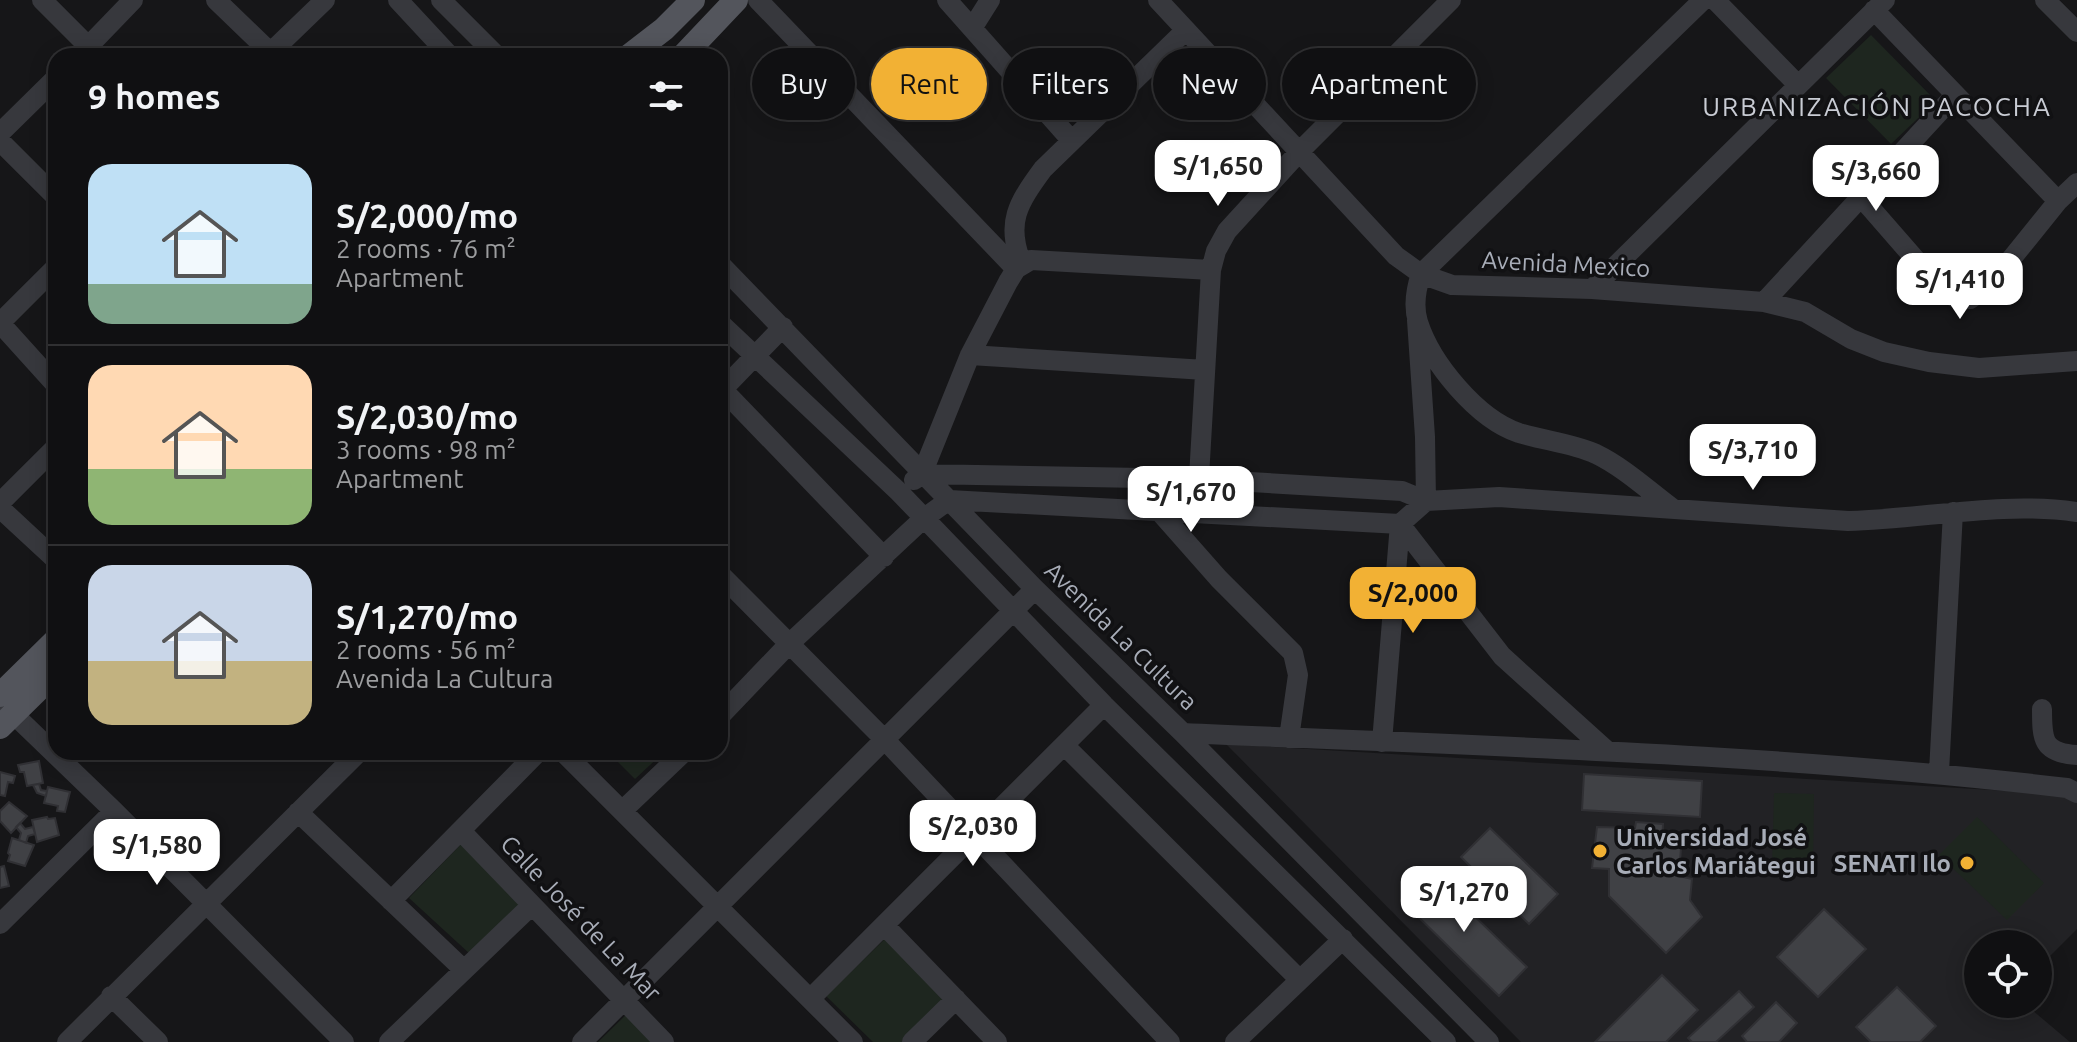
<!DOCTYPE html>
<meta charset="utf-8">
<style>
:root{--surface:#101012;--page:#19191b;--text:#f1f3f6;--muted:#9c9d9f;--line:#303032;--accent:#f2b134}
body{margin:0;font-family:Ubuntu,sans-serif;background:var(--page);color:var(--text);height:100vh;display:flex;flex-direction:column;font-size:30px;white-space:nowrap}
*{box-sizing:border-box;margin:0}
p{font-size:26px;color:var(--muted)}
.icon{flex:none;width:44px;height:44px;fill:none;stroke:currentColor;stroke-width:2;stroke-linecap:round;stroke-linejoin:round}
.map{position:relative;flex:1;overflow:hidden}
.panel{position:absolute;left:48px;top:48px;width:680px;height:712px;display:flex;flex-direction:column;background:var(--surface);border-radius:24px;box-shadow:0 4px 20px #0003,0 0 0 2px var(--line)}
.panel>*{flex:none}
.banner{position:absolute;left:752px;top:48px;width:760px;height:72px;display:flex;gap:16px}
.controls{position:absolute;left:1964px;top:930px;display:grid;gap:16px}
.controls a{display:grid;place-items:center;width:88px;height:88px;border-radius:50%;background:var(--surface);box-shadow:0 4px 20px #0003,0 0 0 2px var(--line);font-size:40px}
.price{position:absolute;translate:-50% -68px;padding:0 18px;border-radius:16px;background:#fff;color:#222;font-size:26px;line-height:52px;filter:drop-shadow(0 2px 4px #0008)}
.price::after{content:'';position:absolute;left:50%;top:48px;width:24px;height:18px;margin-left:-12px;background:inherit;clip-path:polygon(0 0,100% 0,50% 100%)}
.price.on{background:var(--accent);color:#111}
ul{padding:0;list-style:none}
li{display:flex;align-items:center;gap:24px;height:200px;padding:0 40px}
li+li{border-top:2px solid var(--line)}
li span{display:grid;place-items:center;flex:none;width:224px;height:160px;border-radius:24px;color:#555}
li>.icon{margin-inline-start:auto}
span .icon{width:96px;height:96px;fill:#fffc;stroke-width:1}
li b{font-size:34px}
h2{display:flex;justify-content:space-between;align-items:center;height:96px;padding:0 40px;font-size:34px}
.tag{padding:0 28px;border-radius:36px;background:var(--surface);box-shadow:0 4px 20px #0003,0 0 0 2px var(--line);font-size:28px;line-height:72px}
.tag.on{background:var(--accent);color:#111}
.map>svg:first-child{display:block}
.built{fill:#222225}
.green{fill:#1e261f}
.building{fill:#404145;stroke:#303034;stroke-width:2}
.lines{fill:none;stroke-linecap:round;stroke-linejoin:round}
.minor{stroke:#37383d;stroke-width:20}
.major{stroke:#53555c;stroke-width:24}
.poi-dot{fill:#f2b134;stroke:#111113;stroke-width:3}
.labels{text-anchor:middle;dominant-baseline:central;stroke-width:7;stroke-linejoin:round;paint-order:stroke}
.street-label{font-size:24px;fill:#a8adb8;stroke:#111113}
.poi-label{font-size:24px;font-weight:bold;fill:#a8adb8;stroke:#111113;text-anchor:start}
.neighbourhood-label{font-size:26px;letter-spacing:2px;fill:#c9ccd4;stroke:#111113}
</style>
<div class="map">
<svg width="2077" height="1042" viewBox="0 0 2077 1042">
<rect width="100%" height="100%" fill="#161618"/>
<path class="built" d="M1226,744L2075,795L2077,797V929L2038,968V944H1978V1004H2025L2070,1042H1521Z"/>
<path class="green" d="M1871,35L1936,101L1891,144L1826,78Z
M608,752H664L635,779Z
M1774,793L1814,794L1813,869L1772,868Z
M1977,817L2044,883L2007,920L1939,855Z
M467,838L526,899L470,954L409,898Z
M892,932L951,996L904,1042H873L826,996Z
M630,1011L661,1042H598Z"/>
<path class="building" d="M39,761L43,783L27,786L24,772H20L18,765Z
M0,772L15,776L13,783L8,782L5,796L0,795Z
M1584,774L1702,781L1700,817L1582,810Z
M39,784L41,790L47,791L46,796L37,793L33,785Z
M48,787L70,792L65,812L57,811L58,806L44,803Z
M9,802L27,816L11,833L0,821V811Z
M47,817L48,819L55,818L59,835L37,842L32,820Z
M1636,822L1663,824L1662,847L1681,848L1679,876L1692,879L1690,900L1702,917L1666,953L1609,896V869L1592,868L1597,827L1635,828Z
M20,823L25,829L33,827L35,834L28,836L26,843L19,840L21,833L16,827Z
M1490,828L1558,894L1529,924L1461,857Z
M12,838L34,845L25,866L8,861L10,855L8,853Z
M4,866L9,886L0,888V867Z
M1429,872L1527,967L1499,996L1401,900Z
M1824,909L1866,949L1818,997L1777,957Z
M1662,975L1698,1010L1666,1042H1595Z
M1897,987L1936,1026L1920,1042H1871L1856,1027Z
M1739,991L1754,1007L1716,1042H1692L1688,1038Z
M1776,1002L1797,1023L1779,1042H1747L1742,1036Z"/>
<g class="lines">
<path class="minor" d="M42,0L98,56
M216,0L274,56
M398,0L450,56
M441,0L497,56
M758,0L1016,269
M947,0L1072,141
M1158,0L1396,256L1421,274L1452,285L1592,289L1764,302L1805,312L1851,339L1884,352L1929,362L1979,368L2077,361
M1715,0L1798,85
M2045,0L2077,32
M1874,10L2058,201
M973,27L990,0
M79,56L133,0
M267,56L325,0
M0,133L56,78
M0,141L56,197
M1861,197L1943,291L1956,298L1970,299L1991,284L2058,201L2077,183
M720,264L1035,589L1183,733L1489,1042
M1022,264C1005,223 1018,203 1043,169L1186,30
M1592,289L1885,0
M1764,302L1955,95
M0,323L56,385
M0,323L56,267
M720,323L899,492L1104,705L1446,1042
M970,355L1205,370
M723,390L884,557
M720,392L783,327
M922,474L1199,479L1402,491L1426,501L1499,497L1848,521C1925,519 2000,501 2077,512
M914,480L922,474L970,355L1008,282L1016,269L1031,260L1211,270
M0,503L56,447
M0,508L56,560
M1672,508C1648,490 1623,467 1596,454C1571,443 1545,441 1519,433C1477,419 1431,363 1418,322C1413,306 1416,289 1421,274L1703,0
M1158,510L1219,579L1293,653L1298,675L1289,738
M1197,512L1211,270L1216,251L1227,231L1301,150L1451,0
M1400,524L1502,656L1606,750
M720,574L885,740L1170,1042
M3,704L114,811L344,1042
M2042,709C2042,739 2042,753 2077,755
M720,716L788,645L923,519L949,500L1400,524L1426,501L1425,437L1417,320
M1183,733C1478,746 1774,753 2067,788L2077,793
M1382,742L1400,524
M1064,745L1300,980
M563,752L853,1042
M1939,772L1953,512
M622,811L684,752
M298,812L464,970
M461,831L664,1042
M391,901L538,752
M0,924L114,811
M884,925L997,1042
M111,996L158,1042
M810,999L1104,705
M67,1042L359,752
M389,1042L532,905
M582,1042L1035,589
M912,1042L956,999
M1235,1042L1343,939"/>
<path class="major" d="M629,56L664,29L693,0
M683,56L736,0
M0,695L56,640
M0,727L56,672"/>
</g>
<g class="poi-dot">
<circle cx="1600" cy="851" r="8"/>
<circle cx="1967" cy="863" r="8"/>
</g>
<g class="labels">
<g class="street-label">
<text transform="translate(1566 264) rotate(3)">Avenida Mexico</text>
<text transform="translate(1121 636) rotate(44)">Avenida La Cultura</text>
<text transform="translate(581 918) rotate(46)">Calle José de La Mar</text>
</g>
<g class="poi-label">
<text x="1616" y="837">Universidad José<tspan x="1616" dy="28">Carlos Mariátegui</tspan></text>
<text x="1951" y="863" text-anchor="end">SENATI Ilo</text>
</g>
<g class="neighbourhood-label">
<text x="1877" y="106">URBANIZACIÓN PACOCHA</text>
</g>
</g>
</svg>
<div class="controls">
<a><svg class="icon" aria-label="locate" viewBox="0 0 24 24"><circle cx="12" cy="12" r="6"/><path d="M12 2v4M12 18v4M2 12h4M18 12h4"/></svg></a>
</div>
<b class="price" style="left:1218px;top:208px">S/1,650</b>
<b class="price" style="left:1876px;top:213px">S/3,660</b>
<b class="price" style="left:1960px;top:321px">S/1,410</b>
<b class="price" style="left:1753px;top:492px">S/3,710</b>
<b class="price" style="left:1191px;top:534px">S/1,670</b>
<b class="price on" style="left:1413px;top:635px">S/2,000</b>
<b class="price" style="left:973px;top:868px">S/2,030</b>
<b class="price" style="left:157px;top:887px">S/1,580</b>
<b class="price" style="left:1464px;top:934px">S/1,270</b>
<div class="banner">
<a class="tag">Buy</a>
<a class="tag on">Rent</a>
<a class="tag">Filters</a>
<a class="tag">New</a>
<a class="tag">Apartment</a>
</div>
<section class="panel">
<h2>9 homes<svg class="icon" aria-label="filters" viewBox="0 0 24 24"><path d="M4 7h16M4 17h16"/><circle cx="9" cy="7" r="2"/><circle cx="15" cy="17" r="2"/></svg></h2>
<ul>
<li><span style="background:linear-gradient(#bfe0f5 75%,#7fa58c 0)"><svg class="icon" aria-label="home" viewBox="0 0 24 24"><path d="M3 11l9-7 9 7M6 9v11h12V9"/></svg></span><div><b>S/2,000/mo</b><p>2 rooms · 76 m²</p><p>Apartment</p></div></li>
<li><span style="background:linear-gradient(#ffd9b3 65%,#8fb573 0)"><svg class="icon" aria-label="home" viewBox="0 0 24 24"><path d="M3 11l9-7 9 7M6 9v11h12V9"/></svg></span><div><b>S/2,030/mo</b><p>3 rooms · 98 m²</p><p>Apartment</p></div></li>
<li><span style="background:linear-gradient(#c9d6e8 60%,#c2b280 0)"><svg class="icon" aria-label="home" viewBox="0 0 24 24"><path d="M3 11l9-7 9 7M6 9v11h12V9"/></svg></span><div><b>S/1,270/mo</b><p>2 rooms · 56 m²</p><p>Avenida La Cultura</p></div></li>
</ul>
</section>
</div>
